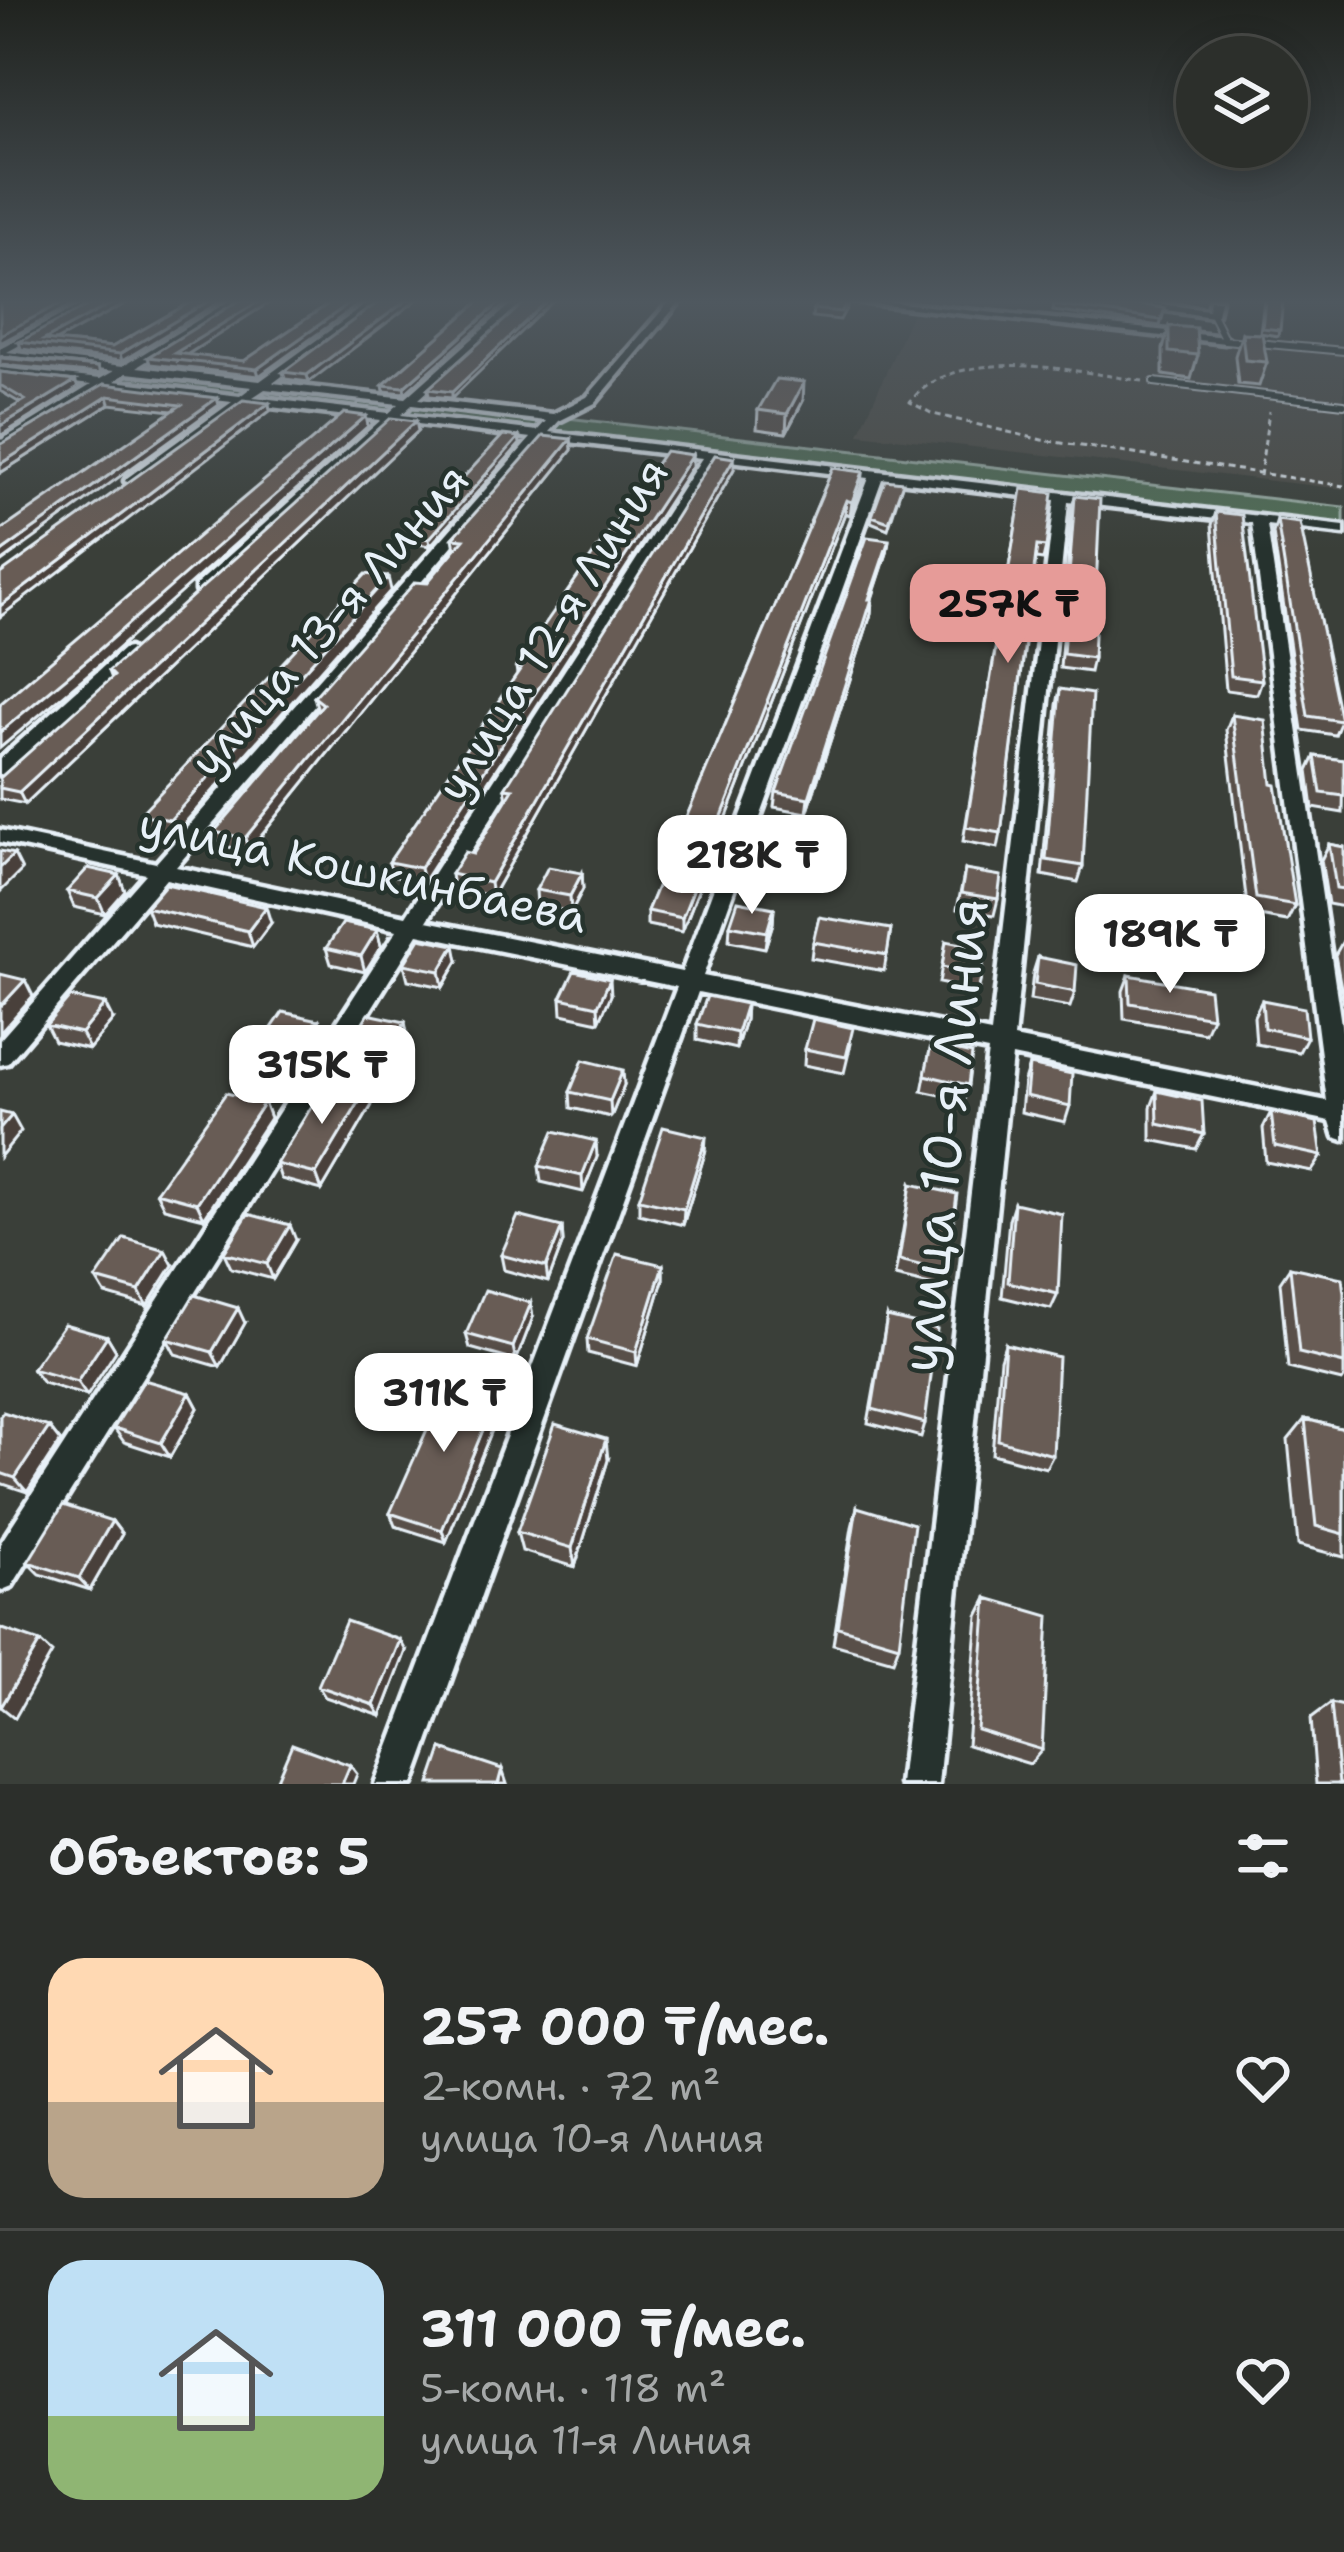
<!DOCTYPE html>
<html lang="ru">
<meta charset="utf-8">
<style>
:root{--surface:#2c2f2b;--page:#343733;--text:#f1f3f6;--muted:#a6a9a9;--line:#484a47;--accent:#e69b98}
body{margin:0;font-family:"Shantell Sans",sans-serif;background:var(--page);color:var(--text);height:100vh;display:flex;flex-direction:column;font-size:45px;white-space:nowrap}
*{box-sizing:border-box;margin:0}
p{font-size:39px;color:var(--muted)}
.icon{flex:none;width:66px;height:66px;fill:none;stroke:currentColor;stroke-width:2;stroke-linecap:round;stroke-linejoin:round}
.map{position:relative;height:1784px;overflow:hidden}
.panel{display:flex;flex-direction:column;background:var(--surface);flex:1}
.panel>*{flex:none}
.fabs{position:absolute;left:1176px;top:36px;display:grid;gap:24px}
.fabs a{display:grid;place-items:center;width:132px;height:132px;border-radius:50%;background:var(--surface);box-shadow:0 6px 30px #0003,0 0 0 3px var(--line);font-size:60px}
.price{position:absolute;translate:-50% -102px;padding:0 27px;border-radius:24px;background:#fff;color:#222;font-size:39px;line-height:78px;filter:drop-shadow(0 3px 6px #0008)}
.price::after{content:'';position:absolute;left:50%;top:72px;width:36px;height:27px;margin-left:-18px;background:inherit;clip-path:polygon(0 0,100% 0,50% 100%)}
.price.active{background:var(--accent);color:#111}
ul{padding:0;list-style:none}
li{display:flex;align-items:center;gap:36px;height:300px;padding:0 48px}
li+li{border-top:3px solid var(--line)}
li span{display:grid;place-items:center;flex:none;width:336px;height:240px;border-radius:36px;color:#555}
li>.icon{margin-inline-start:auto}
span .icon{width:144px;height:144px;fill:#fffc;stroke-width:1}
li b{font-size:51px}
h2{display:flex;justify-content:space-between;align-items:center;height:144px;padding:0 48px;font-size:51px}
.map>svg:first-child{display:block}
.built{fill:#4b4b45}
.green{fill:#516d55;stroke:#9cafa6;stroke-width:3}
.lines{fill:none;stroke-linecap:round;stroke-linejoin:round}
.service-casing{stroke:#e8f1f8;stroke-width:10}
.minor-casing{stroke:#e8f1f8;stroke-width:9}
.path{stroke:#e8f1f8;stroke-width:3;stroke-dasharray:6 4.5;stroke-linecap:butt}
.service{stroke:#26332d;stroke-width:6}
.minor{fill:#26332d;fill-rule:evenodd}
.wall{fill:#594f48;stroke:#e8f1f8;stroke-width:3}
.shaded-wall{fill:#48403b;stroke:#e8f1f8;stroke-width:3}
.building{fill:#675c54;stroke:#e8f1f8;stroke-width:3}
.labels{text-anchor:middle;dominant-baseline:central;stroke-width:9;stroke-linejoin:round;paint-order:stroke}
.street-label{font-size:45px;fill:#e8f1f8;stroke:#26332d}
.near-street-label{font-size:54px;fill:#e8f1f8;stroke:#26332d}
</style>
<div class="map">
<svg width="1344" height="1784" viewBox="0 0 1344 1784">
<rect width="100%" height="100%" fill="#3a3f39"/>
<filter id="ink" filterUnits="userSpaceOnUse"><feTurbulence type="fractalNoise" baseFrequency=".00833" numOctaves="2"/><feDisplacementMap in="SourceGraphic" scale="24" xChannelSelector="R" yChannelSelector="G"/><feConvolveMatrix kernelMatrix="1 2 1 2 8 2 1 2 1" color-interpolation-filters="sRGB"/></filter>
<g filter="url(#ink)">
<path class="built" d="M912,313L1344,353V489L859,434Z"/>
<path class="green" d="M0,353L1344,507V527L0,371Z"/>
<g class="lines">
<defs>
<path id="service" d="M1212,314L1225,340L1344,351
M1154,382L1344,404"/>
<path id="minor" d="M90,300H102L7,352L123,366L231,300H243L137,367L260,381L372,300H383L273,383L406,398L516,300H527L419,399L553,414L587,397L671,300H681L595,403L559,421L549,432L1344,526V534L1267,525L1344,1045V1140L1335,1137L1330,1121L1012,1056L938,1784H900L988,1051L698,992L413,1784H375L677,987L418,934L12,1586L0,1591V1544L397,930L166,879L8,1063L0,1065V1040L146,874L0,842V830L156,863L531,438L394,421L206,591H196V585L381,420L245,404L132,485L125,481L127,478L232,402L105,387L0,450V441L91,385L0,374V368L100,379L114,371L0,358V348ZM127,373L252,387L240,396L114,381ZM265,389L399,404L389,413L253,397ZM412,405L546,421L537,431L401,415ZM544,439L702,458L406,916L176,867ZM714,459L869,478L682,972L427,921ZM882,479L1055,500L991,1033L703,976ZM1068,502L1252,523L1327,1101L1014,1038Z
M840,300H871L1225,337L1230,340L1225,343Z
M1101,300H1127L1208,310L1210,300H1220L1217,314L1212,317Z
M129,648L137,653L135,657L7,773L0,775V759L123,649Z"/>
</defs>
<use href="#service" class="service-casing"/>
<use href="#minor" class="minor-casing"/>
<path class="path" d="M1143,381C1076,372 956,342 910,402L933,414L1042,440L1344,486
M1260,476L1269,411"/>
<use href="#service" class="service"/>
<use href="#minor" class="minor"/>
</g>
<path class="wall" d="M132,300L56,341L112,347L194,300L122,361L21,349L19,342Z
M240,300H273L186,355L244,361L334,300L259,376L150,364L148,357Z
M381,300L309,382L285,379L283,372Z
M481,300L405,393L384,391L383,385Z
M527,300L452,398L429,396L428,389Z
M819,300H849L848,305L840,320L812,317L813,309Z
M1264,300H1283L1278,336L1260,333Z
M1054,305L1165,308L1160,326L1053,311Z
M1169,326L1198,355L1191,379L1163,375V349Z
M1242,333L1267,362L1259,386L1238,384L1235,356Z
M0,356L98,367L100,374L0,365Z
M0,372L75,381L78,388L20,403L0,391Z
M104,384L219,405L172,411L110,404L0,473V445Z
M803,401L786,433L757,429L758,410Z
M418,431L25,804L0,799V778L112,679L109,671Z
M519,437L520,444L430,546L410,543L409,536Z
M571,439L572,450L249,851L219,845L214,832L318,710L314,697L427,583L455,549L453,538Z
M692,455V466L423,882L392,875L389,862L517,674L516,667Z
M734,458V469L492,896L453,888L451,874L473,854L507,799L505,788Z
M833,468L863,472L862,484L850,515L845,513L682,932L647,925V911Z
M903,482L888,529L871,522L872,516Z
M1022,489L1046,547L1043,560L1036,559L1001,833L998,848L963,841Z
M1075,496L1093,658L1090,672L1060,668L1072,508Z
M1216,512L1262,680L1257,694L1226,690L1212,525Z
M1277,520L1341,721L1335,735L1302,730L1273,533Z
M889,540L887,553L872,599L871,614L807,813L774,807L776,792Z
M391,590L175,834L145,828L140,814Z
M1060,689L1083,866L1078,882L1042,875L1057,705Z
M1232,715L1295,905L1287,921L1248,914L1226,730Z
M1315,756L1344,760L1343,813L1313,808L1308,771Z
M798,839L796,855L789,877L755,870L756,854Z
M1329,844L1344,847V907L1328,904L1321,860Z
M965,870L998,899L994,915L957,909Z
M582,873L583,889L571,912L537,905L536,890Z
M119,875L125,891L105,914L74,907L67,891Z
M146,907L271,923L253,947L152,923Z
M774,908L773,923L765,948L729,941L730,925Z
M891,929L884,971L811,958L813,942Z
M377,930L381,946L365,972L331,964L326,948Z
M1344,939V1004L1335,955Z
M946,941L982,975L978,991L939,983Z
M1038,957L1075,992L1070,1007L1030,1000L1033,973Z
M458,961L443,987L408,980L404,964Z
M1129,975L1212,1017L1205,1033L1124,1019L1123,991Z
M611,995L599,1022L562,1014L561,998Z
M1262,1000L1307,1037L1299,1052L1256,1044L1254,1016Z
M746,1004L745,1020L736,1049L697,1040V1024Z
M113,1020L89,1049L54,1041L46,1025Z
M319,1020L323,1036L304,1065L269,1057L263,1041Z
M408,1038L392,1068L355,1059L350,1043Z
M851,1044L844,1073L804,1065L805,1049Z
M931,1045L968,1085L964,1100L922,1091Z
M1029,1065L1070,1106L1065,1122L1021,1112L1024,1081Z
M624,1085L611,1117L571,1108L570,1092Z
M1157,1091L1204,1134L1196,1149L1151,1140V1107Z
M264,1102L270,1118L204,1218L164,1208L156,1192Z
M372,1105L322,1190L281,1179L276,1164Z
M1271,1112L1322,1156L1312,1171L1266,1162L1263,1128Z
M705,1153L683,1225L639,1214V1199Z
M597,1157L583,1192L541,1182L539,1166Z
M911,1184L947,1272L943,1287L895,1276Z
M1014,1203L1058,1294L1051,1309L1002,1297L1009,1219Z
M562,1227L563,1242L548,1282L504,1270L501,1255Z
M296,1240L273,1279L231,1268L224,1253Z
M173,1265L147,1306L105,1294L96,1279Z
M663,1265V1280L637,1366L588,1353L587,1339Z
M1290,1267L1344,1293V1378L1342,1381L1288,1368L1280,1282Z
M533,1317L516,1361L470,1348L466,1334Z
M887,1317L925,1423L921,1437L868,1423Z
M245,1323L220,1367L175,1354L167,1339Z
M107,1336L116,1351L87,1396L43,1383L32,1369Z
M1005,1344L1053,1455L1046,1468L992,1454L1000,1359Z
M190,1393L198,1408L170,1457L124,1442L114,1428Z
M498,1393L501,1408L446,1542L395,1526L390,1513Z
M0,1416L49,1427L60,1441L27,1492L0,1483Z
M1305,1419L1344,1429V1557L1298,1545L1288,1440Z
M608,1460L575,1567L522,1551L517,1532Z
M857,1507L899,1645L893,1661L833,1644L852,1527Z
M112,1521L122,1534L90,1590L40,1574L28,1562Z
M987,1598L1042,1750L1030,1764L967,1745L978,1616Z
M406,1651L381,1716L325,1697L318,1686Z
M1331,1703L1344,1784H1316L1311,1718Z"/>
<path class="shaded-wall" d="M67,300H81L0,343V335Z
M118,300H132L46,346L44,340Z
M210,300H223L122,361L120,354Z
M261,300H273L177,361L175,353Z
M354,300H365L259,376L257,369Z
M407,300H417L309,382L307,375Z
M503,300H510L405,393L404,387Z
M548,300H554L452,398V392Z
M75,381L78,388L0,436V426Z
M804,382L803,401L786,433L787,414Z
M108,396L110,404L0,473V464Z
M217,398L219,405L0,563V553Z
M269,403L270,411L0,617V606Z
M366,416L368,426L98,666L0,748V732Z
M416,421L418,431L25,804L19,792Z
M519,437L520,444L430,546L429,539Z
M571,439L572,450L249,851L245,838Z
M692,455V466L423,882L420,868Z
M734,458V469L492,896L490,883Z
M863,472L862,484L850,515L852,502Z
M846,500L845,513L682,932V918Z
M889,540L887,553L867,613L869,599Z
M388,577L391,590L175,834L170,820Z
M872,599L871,614L807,813L809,798Z
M798,839L796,855L789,877L791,861Z
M14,854L22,870L0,892V868Z
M582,873L583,889L571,912L570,896Z
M119,875L125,891L105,914L98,898Z
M266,907L271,923L253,947L248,931Z
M774,908L773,923L765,948L767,932Z
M377,930L381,946L365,972L361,956Z
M455,945L458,961L443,987L440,971Z
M610,979L611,995L599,1022L598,1006Z
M25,980L33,996L0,1033V1007Z
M105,1004L113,1020L89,1049L81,1033Z
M746,1004L745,1020L736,1049L737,1033Z
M319,1020L323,1036L304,1065L299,1049Z
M405,1022L408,1038L392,1068L388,1052Z
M623,1070L624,1085L611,1117L610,1101Z
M367,1089L372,1105L322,1190L316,1174Z
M264,1102L270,1118L204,1218L197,1203Z
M12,1115L21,1131L0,1157V1129Z
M706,1137L705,1153L683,1225L684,1209Z
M596,1141L597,1157L583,1192L582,1176Z
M290,1225L296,1240L273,1279L267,1264Z
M562,1227L563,1242L548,1282L546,1267Z
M165,1250L173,1265L147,1306L139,1291Z
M663,1265V1280L637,1366L636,1352Z
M531,1303L533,1317L516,1361L513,1347Z
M238,1308L245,1323L220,1367L212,1352Z
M107,1336L116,1351L87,1396L77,1382Z
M190,1393L198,1408L170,1457L161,1443Z
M498,1393L501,1408L446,1542L442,1530Z
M49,1427L60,1441L27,1492L15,1478Z
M606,1439L608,1460L575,1567L572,1548Z
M112,1521L122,1534L90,1590L79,1578Z
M400,1640L406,1651L381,1716L374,1705Z
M40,1642L52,1653L15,1718L1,1707Z
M350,1765L357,1774L353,1784H342Z
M502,1769L507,1784H498Z"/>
<path class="building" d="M0,300H67L0,335Z
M98,300H118L44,340L112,347L194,300H210L120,354L19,342Z
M240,300H261L175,353L244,361L334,300H354L257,369L148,357Z
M381,300H407L307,375L283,372Z
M481,300H503L404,387L383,385Z
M527,300H548L452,392L428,389Z
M819,300H848L841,312L813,309Z
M1057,300H1107L1165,308L1161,320L1054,305Z
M1265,300H1283L1280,330L1262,328Z
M1169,326L1196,328L1198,355L1169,352Z
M1242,333L1262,334L1267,362L1245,360Z
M0,356L98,367L0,358Z
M0,372L75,381L0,426V415L25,400L0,385Z
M776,379L804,382L787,414L758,410Z
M104,384L217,398L0,553V531L181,405L108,396L0,464V445Z
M243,400L269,403L0,606V574Z
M344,413L366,416L94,654L0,732V704Z
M391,418L416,421L19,792L0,788V778L114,676L109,671Z
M503,435L519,437L429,539L409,536Z
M543,436L571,439L245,838L214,832L323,704L314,697L415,582L427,583L464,539L453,538Z
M665,451L692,455L420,868L389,862L521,668L516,667L531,644Z
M715,455L734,458L490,883L451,874L465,852L473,854L513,789L505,788Z
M833,468L863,472L852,502L846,500L682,918L647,911Z
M885,480L903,482L889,522L872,516Z
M1022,489L1053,493L1046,547L1037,546L1001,833L966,827Z
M1075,496L1100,499L1093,658L1063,654Z
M1216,512L1242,515L1262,680L1231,676Z
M1277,520L1300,523L1341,721L1308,716Z
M867,537L889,540L869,599H872L809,798L776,792Z
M366,574L388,577L170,820L140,814Z
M1060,689L1092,694L1083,866L1046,860Z
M1232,715L1265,720L1272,784L1276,785L1295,905L1256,898Z
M1315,756L1344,760V796L1321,793Z
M764,833L798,839L791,861L756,854Z
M1329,844L1344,847V889L1336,888Z
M0,851L14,854L0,868Z
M548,867L582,873L570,896L536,890Z
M88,868L119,875L98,898L67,891Z
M965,870L1001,876L998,899L961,893Z
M166,884L266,907L248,931L146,907Z
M738,901L774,908L767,932L730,925Z
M819,917L891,929L887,955L813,942Z
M343,923L377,930L361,956L326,948Z
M420,938L455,945L440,971L404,964Z
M946,941L985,949L982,975L942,967Z
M1038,957L1077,965L1075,992L1035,984Z
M574,971L610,979L598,1006L561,998Z
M0,974L25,980L0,1007Z
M1129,975L1209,989L1212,1017L1130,1003Z
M707,996L746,1004L737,1033L697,1024Z
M70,997L105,1004L81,1033L46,1025Z
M1262,1000L1304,1008L1307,1037L1264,1028Z
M283,1012L319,1020L299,1049L263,1041Z
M368,1014L405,1022L388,1052L350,1043Z
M813,1019L853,1028L846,1057L805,1049Z
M931,1045L972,1054L968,1085L925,1075Z
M583,1060L623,1070L610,1101L570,1092Z
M1029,1065L1072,1074L1070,1106L1026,1096Z
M328,1080L367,1089L316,1174L276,1164Z
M1157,1091L1202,1101L1204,1134L1158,1124Z
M226,1093L264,1102L197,1203L156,1192Z
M0,1112L12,1115L0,1129Z
M1271,1112L1317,1122L1322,1156L1275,1146Z
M663,1127L706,1137L684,1209L639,1199Z
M554,1131L596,1141L582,1176L539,1166Z
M911,1184L957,1194L947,1272L899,1260Z
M1014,1203L1062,1214L1058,1294L1008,1282Z
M248,1214L290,1225L267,1264L224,1253Z
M518,1216L562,1227L546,1267L501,1255Z
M124,1238L165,1250L139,1291L96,1279Z
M617,1254L663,1265L636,1352L587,1339Z
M1290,1267L1342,1278L1344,1293V1364L1299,1353Z
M485,1290L531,1303L513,1347L466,1334Z
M194,1295L238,1308L212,1352L167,1339Z
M887,1317L937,1329L925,1423L872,1409Z
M64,1324L107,1336L77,1382L32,1369Z
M1005,1344L1058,1357L1053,1455L998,1440Z
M144,1380L190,1393L161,1443L114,1428Z
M449,1380L498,1393L442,1530L390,1513Z
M3,1412L49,1427L15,1478L0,1473V1416Z
M1305,1419L1344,1429V1534L1316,1526Z
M555,1424L606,1439L572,1548L517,1532Z
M63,1505L112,1521L79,1578L28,1562Z
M857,1507L914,1524L899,1645L838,1627Z
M987,1598L1049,1616L1042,1750L977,1730Z
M346,1621L400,1640L374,1705L318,1686Z
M0,1628L40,1642L1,1707H0Z
M1331,1703L1344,1706V1784H1339Z
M292,1744L350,1765L342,1784H275Z
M442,1749L502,1769L498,1784H430Z"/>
</g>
<linearGradient id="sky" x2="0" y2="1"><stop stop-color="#20231f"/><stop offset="0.55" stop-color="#4f585f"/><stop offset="1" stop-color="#4f585f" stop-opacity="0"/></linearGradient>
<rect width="1344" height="549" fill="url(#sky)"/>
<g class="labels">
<g class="street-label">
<text transform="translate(329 620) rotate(-49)">улица 13-я Линия</text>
<text transform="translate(552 629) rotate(-58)">улица 12-я Линия</text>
<text transform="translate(363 870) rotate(12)">улица Кошкинбаева</text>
</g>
<g class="near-street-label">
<text transform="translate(944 1135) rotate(-84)">улица 10-я Линия</text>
</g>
</g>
</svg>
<div class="fabs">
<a><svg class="icon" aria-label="layers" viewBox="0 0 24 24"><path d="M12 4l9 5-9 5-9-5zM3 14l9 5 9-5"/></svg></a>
</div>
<b class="price active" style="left:1008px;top:666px">257K ₸</b>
<b class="price" style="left:752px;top:917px">218K ₸</b>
<b class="price" style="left:1170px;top:996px">189K ₸</b>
<b class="price" style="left:322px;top:1127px">315K ₸</b>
<b class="price" style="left:444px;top:1455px">311K ₸</b>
</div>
<section class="panel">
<h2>Объектов: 5<svg class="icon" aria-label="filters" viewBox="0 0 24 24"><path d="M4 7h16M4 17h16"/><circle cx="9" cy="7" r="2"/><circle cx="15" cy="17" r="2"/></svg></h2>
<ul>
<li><span style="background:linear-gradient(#ffd9b3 60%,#b9a48a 0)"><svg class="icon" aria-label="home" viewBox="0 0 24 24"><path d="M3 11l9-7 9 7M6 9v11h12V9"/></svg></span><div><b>257 000 ₸/мес.</b><p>2-комн. · 72 m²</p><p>улица 10-я Линия</p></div><svg class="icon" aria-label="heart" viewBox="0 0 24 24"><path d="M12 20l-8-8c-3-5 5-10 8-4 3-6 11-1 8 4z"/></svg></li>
<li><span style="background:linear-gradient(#bfe0f5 65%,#8fb573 0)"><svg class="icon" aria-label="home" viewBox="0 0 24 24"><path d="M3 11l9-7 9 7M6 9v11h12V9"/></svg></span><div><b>311 000 ₸/мес.</b><p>5-комн. · 118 m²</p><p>улица 11-я Линия</p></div><svg class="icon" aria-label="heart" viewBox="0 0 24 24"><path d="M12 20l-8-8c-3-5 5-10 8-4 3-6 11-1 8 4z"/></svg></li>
</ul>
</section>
